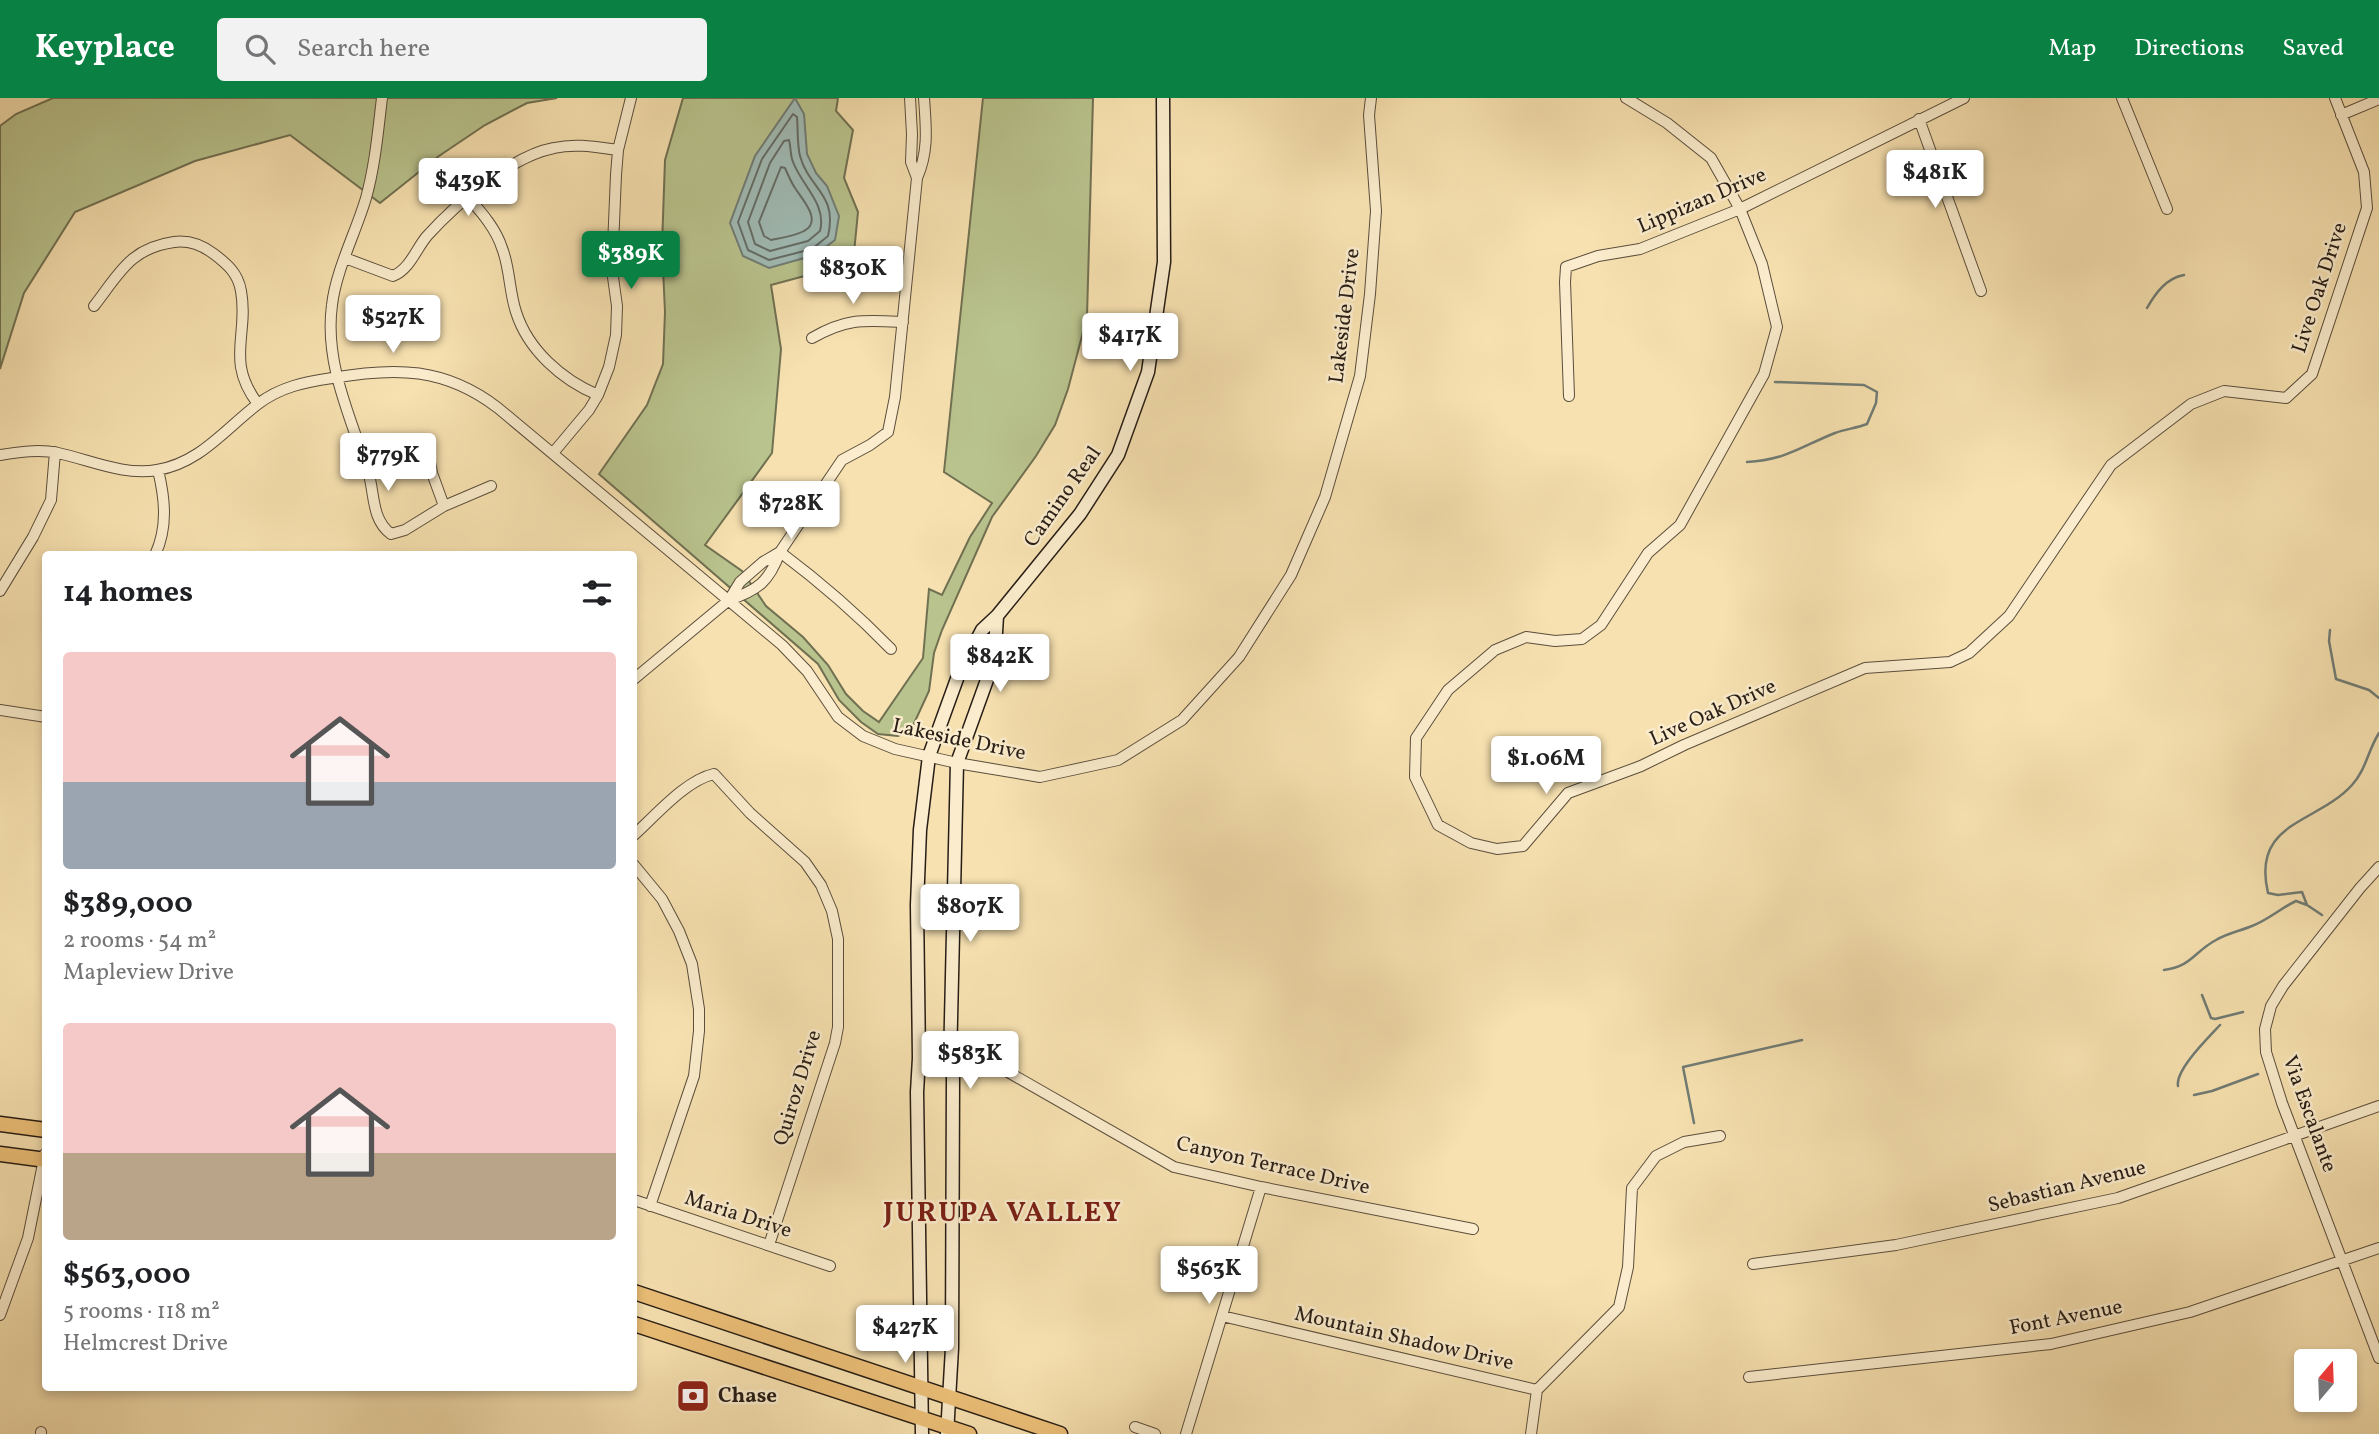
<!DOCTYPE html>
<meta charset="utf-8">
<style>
:root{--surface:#fff;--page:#f2f2f2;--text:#202124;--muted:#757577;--accent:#0b8043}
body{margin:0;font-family:Vollkorn,serif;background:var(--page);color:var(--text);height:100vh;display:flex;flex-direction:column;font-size:26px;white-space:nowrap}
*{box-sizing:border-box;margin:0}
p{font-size:23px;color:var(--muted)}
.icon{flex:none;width:38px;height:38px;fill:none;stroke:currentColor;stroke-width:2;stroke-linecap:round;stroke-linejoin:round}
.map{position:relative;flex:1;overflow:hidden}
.panel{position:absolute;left:42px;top:453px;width:595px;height:840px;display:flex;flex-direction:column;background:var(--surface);border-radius:7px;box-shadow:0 4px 10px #0003}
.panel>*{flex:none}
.needle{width:46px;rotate:19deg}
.tools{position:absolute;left:2294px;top:1251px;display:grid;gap:14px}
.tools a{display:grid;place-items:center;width:63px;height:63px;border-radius:7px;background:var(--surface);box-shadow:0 4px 10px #0003;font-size:35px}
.price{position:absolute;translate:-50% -60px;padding:0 16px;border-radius:7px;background:#fff;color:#222;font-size:23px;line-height:46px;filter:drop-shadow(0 2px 4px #0008)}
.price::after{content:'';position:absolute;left:50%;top:42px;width:21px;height:16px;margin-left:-10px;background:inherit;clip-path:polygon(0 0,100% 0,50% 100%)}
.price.selected{background:var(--accent);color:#fff}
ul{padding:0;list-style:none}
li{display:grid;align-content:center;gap:14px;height:371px;padding:0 21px}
li span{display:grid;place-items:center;height:217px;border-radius:7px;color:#555}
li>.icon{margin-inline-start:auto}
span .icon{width:126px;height:126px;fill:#fffc;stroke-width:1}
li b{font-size:30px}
h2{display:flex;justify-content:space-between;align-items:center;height:84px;padding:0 21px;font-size:30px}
header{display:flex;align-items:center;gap:42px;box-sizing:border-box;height:98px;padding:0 35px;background:var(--accent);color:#fff}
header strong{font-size:33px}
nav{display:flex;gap:38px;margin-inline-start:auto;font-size:24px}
.search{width:490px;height:63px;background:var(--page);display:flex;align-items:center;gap:18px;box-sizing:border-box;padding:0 24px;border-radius:7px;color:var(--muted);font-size:26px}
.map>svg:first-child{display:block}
.green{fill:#b9c38d;stroke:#707052;stroke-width:2}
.water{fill:#a0bbb5;stroke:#707c75;stroke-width:2}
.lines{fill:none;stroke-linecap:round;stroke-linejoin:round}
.shore{stroke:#646c66;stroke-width:2}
.stream{stroke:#707c75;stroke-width:2.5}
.street-casing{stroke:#5b4e3c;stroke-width:12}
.secondary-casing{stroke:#271d16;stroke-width:15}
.primary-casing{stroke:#271d16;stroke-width:17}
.street{stroke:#faeccc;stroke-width:10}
.secondary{stroke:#faeccc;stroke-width:12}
.primary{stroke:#ecc078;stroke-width:14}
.labels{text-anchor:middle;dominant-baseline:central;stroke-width:5;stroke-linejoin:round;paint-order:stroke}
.street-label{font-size:21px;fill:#271d16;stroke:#faeccc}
.poi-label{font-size:21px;font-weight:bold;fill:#271d16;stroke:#faeccc;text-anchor:start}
.district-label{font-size:28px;font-weight:bold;letter-spacing:2px;fill:#7a1f14;stroke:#faeccc}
</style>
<header>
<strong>Keyplace</strong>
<div class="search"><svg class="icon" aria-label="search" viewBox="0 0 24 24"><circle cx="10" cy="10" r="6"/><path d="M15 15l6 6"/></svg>Search here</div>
<nav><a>Map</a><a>Directions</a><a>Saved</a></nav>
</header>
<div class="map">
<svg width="2379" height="1336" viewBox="0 0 2379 1336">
<rect width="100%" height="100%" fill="#f7e1b0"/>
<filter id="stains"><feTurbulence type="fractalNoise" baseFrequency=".00286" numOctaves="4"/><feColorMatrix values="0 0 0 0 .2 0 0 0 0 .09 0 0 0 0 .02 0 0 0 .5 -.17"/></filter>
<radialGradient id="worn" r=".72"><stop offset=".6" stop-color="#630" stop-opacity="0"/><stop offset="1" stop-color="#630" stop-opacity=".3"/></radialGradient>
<path class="green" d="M53,0H557L527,5L485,27L439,58L380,105L290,37L195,63L75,114L24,195L0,271V28L16,16Z
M683,0H838L836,13L853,32L844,80L858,114L853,165L771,187L781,251L772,355L705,447L742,473L766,508L803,539L828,567L846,596L863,613L879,624L923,560L929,491L942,497L970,439L992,405L944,374L983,0H1093L1087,219L1068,291L1055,327L1036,358L992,419L942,532L934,555L929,593L911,632L898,638L878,636L861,624L839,602L818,566L599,376L647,307L663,266L665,214L662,148L665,62Z"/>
<path class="water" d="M795,0L804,16L807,56L816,75L827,88L839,118L835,142L815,157L769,170L743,158L730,125L755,58Z"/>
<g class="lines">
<path class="shore" d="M793,16L797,19C798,31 797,46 800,58C809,91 838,96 828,138L812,151L769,162L748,152L738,124L762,61Z
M789,42C791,49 790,57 793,64C802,88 827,106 820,133L808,143L770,153L755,146L748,124L770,65L784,43Z
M781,69L785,70C788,77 791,84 795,90C802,101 823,123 804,133C795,138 781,140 771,142L764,138L759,124Z"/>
<path class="stream" d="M2147,210C2155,196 2166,180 2184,177
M1747,364C1786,362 1802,348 1835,335C1846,331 1857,330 1867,326L1876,305L1877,294L1864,287L1775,284
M2330,532L2329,543L2336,581L2369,592L2379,600
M2322,817L2307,807L2302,794L2278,797L2268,795C2251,723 2317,726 2352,687C2366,672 2368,652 2379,635
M2164,872C2191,869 2195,853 2216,842C2228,835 2240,833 2252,828C2268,822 2281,810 2296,803L2307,807
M2202,897L2211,920L2215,921L2243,914
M2178,988C2175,972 2208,940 2220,927
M2194,997L2212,993L2258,976
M1694,1025L1683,969L1802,942"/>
<defs>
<path id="street" d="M382,0C378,33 375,68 366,100C356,134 336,172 332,207C324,265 351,320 368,373C375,396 371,421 391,436L405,432L444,408L491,388
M910,0L912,36L911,64L917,80
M1626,0L1667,25L1711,60L1740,111L1762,166L1777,229L1764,276L1680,427L1648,455L1601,527L1582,541L1555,543L1526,539L1495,552L1448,592L1416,640L1415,679L1438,727L1471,745L1497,751L1523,748L1568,695L1641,668L1684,647L1865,570L1950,564L1969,555L2009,518L2111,367L2191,306L2224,293L2286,300L2312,276L2367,110L2364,74L2335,0
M2122,0L2167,111
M2341,17L2379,1
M1919,21L1981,193
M469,100C482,115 496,131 502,150C510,170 509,193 516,214C528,252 562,282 598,297
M345,160L393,178C410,171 416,151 427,138C456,106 511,58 554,50C575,45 596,49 618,52
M94,208C119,176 130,150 174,144C189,142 202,147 214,156C227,166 238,175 241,193C249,237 225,263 258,306
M812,240C847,220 864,222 903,224
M1569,298L1565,184L1566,169L1598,158L1640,151L1740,111L1964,0
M426,341L432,375L444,408
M553,355L589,312L598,297L609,269L616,237L617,208L612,172L616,77L618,52L631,0
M0,357C19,354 39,351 58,355C90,362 124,378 157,372C200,365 225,331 258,306C280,289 305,284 332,280C395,269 445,269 498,310L782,547L807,573L838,619L863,638L895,651L957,665L1040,679L1118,662L1182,622L1239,559L1291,477L1325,399L1360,278L1370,196L1376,113L1369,17L1371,0
M155,457C168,429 165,401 158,372
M0,493L33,439L51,402L55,354
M891,551C856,515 820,484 780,454L842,362L870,347L888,334L895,299L917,80C929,53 926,29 924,0
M634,581L729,502L740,484L763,464L780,454C769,484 758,492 729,502
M0,612L46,619
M634,737C656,717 686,682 714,676L750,715L805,764L821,787L832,813L838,841V929L835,945L769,1147
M634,767L662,801L679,833L692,866L699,911V933L694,978L650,1108
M2379,769L2360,790L2283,888L2271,908L2265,931L2266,954L2282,1005L2379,1260
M919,960L1001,970L1174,1069L1261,1089L1473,1131
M634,1102L830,1168
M1753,1166L1896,1147L2118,1100L2379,1008
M0,1217L28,1140L45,1056
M1222,1218L1537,1292
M1749,1279L2051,1246L2190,1214L2379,1150
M1135,1329L1155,1336
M41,1336V1334
M1186,1336L1261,1089
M1531,1336L1537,1292L1619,1209L1628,1169L1632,1090L1656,1058L1684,1044L1720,1038"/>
<path id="secondary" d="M922,1336L917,994L919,960L917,807L920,732L929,658L958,578L982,532L997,518L1080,416L1118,357L1148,274L1164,164L1163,0
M947,1336L952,1250L953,979L950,964L957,665L988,579L995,551L997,518"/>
<path id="primary" d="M0,1026L46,1032
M0,1056L46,1062
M634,1194L1060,1336
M634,1226L969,1336"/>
</defs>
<use href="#street" class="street-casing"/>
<use href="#secondary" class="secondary-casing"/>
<use href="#primary" class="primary-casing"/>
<use href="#street" class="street"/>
<use href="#secondary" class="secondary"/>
<use href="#primary" class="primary"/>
</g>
<defs>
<symbol id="bank-square" viewBox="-11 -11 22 22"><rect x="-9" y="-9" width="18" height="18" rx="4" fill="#8f2418" stroke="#faeccc"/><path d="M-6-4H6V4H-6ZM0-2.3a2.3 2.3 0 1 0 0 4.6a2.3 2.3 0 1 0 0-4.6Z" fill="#fff"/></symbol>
</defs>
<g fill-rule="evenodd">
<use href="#bank-square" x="674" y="1279" width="38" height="38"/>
</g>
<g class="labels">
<g class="street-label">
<text transform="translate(1702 103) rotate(-23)">Lippizan Drive</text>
<text transform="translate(2320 190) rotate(-72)">Live Oak Drive</text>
<text transform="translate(1345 218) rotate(-83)">Lakeside Drive</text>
<text transform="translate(1063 399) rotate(-55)">Camino Real</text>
<text transform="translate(1713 615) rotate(-24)">Live Oak Drive</text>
<text transform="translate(959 642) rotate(12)">Lakeside Drive</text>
<text transform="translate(798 990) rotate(-73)">Quiroz Drive</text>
<text transform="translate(2309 1016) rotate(70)">Via Escalante</text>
<text transform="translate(1273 1068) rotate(13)">Canyon Terrace Drive</text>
<text transform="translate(2067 1089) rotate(-14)">Sebastian Avenue</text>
<text transform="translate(738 1117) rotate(18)">Maria Drive</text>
<text transform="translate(2066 1220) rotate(-11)">Font Avenue</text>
<text transform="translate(1404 1241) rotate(13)">Mountain Shadow Drive</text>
</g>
<g class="poi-label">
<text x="718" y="1298">Chase</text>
</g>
<g class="district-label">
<text x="1003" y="1115">JURUPA VALLEY</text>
</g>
</g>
<rect width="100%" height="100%" filter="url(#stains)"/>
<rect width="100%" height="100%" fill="url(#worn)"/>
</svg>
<div class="tools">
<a><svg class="needle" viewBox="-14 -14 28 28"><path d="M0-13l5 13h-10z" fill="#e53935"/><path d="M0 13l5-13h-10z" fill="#757577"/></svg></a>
</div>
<b class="price" style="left:1935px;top:112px">$481K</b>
<b class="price" style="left:468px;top:120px">$439K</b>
<b class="price selected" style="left:631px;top:193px">$389K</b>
<b class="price" style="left:853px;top:208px">$830K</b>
<b class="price" style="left:393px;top:257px">$527K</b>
<b class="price" style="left:1130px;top:275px">$417K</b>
<b class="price" style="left:388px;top:395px">$779K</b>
<b class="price" style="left:791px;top:443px">$728K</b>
<b class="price" style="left:1000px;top:596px">$842K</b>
<b class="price" style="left:1546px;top:698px">$1.06M</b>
<b class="price" style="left:970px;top:846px">$807K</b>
<b class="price" style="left:970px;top:993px">$583K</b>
<b class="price" style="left:1209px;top:1208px">$563K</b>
<b class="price" style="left:905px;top:1267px">$427K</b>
<section class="panel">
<h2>14 homes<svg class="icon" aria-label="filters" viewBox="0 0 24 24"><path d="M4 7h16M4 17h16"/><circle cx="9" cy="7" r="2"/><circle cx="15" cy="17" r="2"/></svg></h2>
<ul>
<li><span style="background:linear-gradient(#f6c9c9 60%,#9aa5b1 0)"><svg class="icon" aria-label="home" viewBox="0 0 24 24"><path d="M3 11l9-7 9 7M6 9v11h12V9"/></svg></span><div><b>$389,000</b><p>2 rooms · 54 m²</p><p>Mapleview Drive</p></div></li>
<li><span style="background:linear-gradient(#f6c9c9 60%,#b9a48a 0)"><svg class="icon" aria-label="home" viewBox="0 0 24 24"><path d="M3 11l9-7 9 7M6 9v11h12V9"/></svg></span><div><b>$563,000</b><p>5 rooms · 118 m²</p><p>Helmcrest Drive</p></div></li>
</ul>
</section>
</div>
